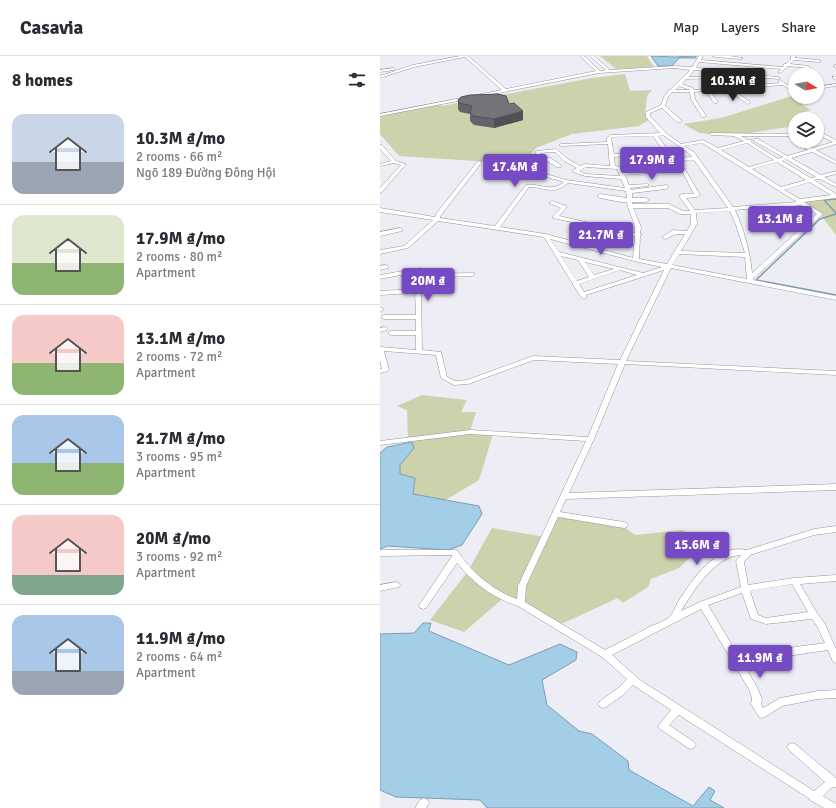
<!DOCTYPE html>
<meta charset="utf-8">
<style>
:root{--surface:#fff;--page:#f2f2f3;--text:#2b2b33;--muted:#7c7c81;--line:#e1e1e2;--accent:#764ac3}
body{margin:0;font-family:Signika,sans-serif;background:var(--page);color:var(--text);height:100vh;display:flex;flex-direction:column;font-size:15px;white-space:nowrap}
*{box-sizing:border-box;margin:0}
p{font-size:13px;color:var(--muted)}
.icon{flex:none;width:22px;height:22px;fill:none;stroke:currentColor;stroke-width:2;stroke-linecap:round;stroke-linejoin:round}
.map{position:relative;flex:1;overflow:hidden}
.details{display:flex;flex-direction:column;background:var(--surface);width:380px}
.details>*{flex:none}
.needle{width:26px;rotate:100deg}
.buttons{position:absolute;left:408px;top:12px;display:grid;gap:8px}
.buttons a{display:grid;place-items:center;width:36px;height:36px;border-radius:50%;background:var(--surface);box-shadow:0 1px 3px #0004;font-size:20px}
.price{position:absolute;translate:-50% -34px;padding:0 9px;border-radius:4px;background:var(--accent);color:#fff;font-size:13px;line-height:26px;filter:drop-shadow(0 1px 2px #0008)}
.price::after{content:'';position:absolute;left:50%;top:24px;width:12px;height:9px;margin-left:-6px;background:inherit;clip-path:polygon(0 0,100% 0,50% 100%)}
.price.on{background:#222;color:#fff}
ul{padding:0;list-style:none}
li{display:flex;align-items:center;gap:12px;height:100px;padding:0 12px}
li+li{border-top:1px solid var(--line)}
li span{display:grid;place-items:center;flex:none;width:112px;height:80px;border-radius:12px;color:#555}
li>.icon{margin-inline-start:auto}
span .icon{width:48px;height:48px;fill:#fffc;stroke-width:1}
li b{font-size:17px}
h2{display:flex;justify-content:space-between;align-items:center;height:48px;padding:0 12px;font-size:17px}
header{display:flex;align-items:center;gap:24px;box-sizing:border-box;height:56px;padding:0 20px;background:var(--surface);border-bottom:1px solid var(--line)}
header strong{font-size:19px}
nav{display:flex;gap:22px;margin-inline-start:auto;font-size:14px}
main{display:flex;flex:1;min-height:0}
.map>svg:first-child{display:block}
.green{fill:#cdd2ac}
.water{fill:#a2cee7;stroke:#7e9daf}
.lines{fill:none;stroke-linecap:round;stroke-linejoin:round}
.stream{stroke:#7e9daf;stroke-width:1.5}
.minor-casing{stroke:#94949b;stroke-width:1}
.minor{fill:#fff;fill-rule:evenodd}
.wall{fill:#636369}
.shaded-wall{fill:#505055}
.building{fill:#73737a;stroke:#505055}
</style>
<header>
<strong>Casavia</strong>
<nav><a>Map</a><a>Layers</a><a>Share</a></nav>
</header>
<main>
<section class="details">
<h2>8 homes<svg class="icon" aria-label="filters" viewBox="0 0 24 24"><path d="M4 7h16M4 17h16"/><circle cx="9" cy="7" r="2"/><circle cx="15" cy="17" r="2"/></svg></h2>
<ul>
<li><span style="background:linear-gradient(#c9d6e8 60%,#9aa5b1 0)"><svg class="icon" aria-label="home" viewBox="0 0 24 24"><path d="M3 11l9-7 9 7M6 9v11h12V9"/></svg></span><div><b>10.3M ₫/mo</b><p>2 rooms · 66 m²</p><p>Ngõ 189 Đường Đông Hội</p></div></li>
<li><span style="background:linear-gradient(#dfe7d0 60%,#8fb573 0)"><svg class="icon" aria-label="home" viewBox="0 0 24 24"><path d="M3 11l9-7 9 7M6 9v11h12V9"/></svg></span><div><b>17.9M ₫/mo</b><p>2 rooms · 80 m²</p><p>Apartment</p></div></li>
<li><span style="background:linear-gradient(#f6c9c9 60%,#8fb573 0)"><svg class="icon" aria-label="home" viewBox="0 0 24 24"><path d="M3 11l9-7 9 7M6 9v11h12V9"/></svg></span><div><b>13.1M ₫/mo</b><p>2 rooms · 72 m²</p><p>Apartment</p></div></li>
<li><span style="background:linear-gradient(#a9c7e8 60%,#8fb573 0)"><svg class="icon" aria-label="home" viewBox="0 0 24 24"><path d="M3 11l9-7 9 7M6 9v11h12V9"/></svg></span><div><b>21.7M ₫/mo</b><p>3 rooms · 95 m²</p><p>Apartment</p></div></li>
<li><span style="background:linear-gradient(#f6c9c9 75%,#7fa58c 0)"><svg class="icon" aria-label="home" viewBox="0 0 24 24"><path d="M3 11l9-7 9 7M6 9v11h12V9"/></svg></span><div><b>20M ₫/mo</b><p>3 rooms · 92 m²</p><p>Apartment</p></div></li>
<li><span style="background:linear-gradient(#a9c7e8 70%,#9aa5b1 0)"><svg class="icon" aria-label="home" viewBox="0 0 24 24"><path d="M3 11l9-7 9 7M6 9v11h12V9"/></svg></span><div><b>11.9M ₫/mo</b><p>2 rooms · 64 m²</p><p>Apartment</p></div></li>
</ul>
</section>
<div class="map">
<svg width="456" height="752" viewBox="0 0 456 752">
<rect width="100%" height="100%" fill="#ededf5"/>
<path class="green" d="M220,0H267L274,11L236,13Z
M245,18L250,35L272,34L267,40L265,58L270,63L259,70L192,78L156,92L142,108L19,100L0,78V59L59,48L62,50L212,22Z
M415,39V41H425L431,44L422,49L431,54L424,56L437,63H415V70L369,77L332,78L320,77L303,68L341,62Z
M456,140V179L440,158L419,145Z
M42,339L87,344L81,356H96L90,376L113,378L99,424L64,445L33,438L35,422L20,418V409L34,392L32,386L28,384L27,354L17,350Z
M176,458L240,468L255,479L303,474L321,490L299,512L271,523L268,531L243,547L238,542L177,570L127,539L84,576L50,564L88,515L112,472L165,481Z"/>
<path class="water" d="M271,0L294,1L316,0V2H299L292,10H278Z
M32,386L34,392L20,409V418L35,422L33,438L99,450L102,458L82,489L68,494L8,490L0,493V397L7,391Z
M43,567H51L49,575L129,609L180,588L197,596L196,604L162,624L167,649L199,675L212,678L248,705L249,714L313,750L329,731L335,735L330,744L344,752H107L100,744L16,741L0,734V578L34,577Z"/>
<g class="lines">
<path class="stream" d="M456,143L444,144L456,157
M456,158L440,163L376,224L456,239"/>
<defs>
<path id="minor" d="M80,0H88L126,33L216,15L200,0H204L220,15L226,14L210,0H214L230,14L294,10L312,11L319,0H323L321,4L403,11L404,8H406L411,3V0H415V2L439,4L441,5L439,6L414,4L410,8L429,10V19H425L426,12L408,10L400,17L398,16L401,13L319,6L316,12L353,15L355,16L353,17L314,14L309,21L375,19L398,21L400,22L398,23L375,21L306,23L302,28L313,32L314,34L400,27L398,25L400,24L415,34V37L403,29L352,33L370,46V47L368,48L347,34L330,35L338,46L336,47H334L326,35L314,36L315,43L326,60L324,61H322L311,43L310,36H292L288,41L285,50L301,64V66H297L282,52L270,57V60L286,77L301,88L323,84L338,92L364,85L354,80L332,79L330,78V77L415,78V80H361L368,84H372L371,86L398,103L403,101L374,85V83H378L407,100L428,94L414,86V84L419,85L433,92L453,86L441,80H437V78H444L456,84V88L436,94L456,105V108L432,96L411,102L441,119L456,115V118L444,121L456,128V131L440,123L434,124L456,138V142L424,146L443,158L373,223V224L456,240V244L291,212L246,305L456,315V319L245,308L214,383L189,437L456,428V434L186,443L180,456L244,466L247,467L248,469L247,471L244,472L178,461L146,530L145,546L225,594C240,586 255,579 269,571C275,568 283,566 288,562C293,559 295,551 298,546C312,524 336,487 367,494L434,473L456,470V476L434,479L376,497L370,499L364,506L368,529L414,522L456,519V525L420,528L437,557L445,568L456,593V607L453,606L448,594L401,601L398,600L397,597L398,594L401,593L445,587L437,570L432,563L386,568L371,563L362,537L328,549L377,631L382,643L381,648L383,652L400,642L438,635L456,634V642L438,643L402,650L385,661L382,662L379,661L371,648L372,643L370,635L321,553L232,599L260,624L434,735L445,726L409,694L407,691L409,688L412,687L415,688L456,722V731L451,732L443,740L456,748V752H444L430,744V743L299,659L289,669L314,686L316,689L314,692L311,693L308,692L280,673L278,670L291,654L253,629L243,639L226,651L223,652L220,651L218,648L220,645L237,633L247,623L222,601L138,550C113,542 93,527 77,507L46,552L43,553L40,552L39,550L40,548L72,500V499L0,500V494H77C91,516 112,534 137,543L138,530L206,385L90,378L0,389V385L90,374L208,381L238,308L154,304L88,328L74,329L61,322L56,299L4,295L9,314L8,315L0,317V313H2L0,304V291L36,294V279H11L8,277L11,275H36V263H4L1,261L4,259H36L35,237L0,239V235L35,233L37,216L0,223V219L40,212L43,214L42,218L94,217V219L92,220L42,222L41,235L42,294L61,296L67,321L75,325L87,324L153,300L240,304L284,214L206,239L207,241L204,243L202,242L199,238L164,181L58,165L28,192L0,198V194L24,190L53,164L0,156V152L55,161L56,158L98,105L102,106L61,159L60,162L115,170L146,129C162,127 170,137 184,126L160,119L147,113V112L149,111L163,117L186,124L245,132L241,123L205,120L193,116V114L197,112L184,105L175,96L160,97L163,102H170L181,109V111H177L167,105H160L155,96L157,95L176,93L188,103L200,110L205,108L230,110L229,101L228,100L229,99L228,88L181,90L179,89L181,88L227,86V82L231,79L280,77L266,61V56L281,49L284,41L288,36V34H290L310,14L294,12L219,17L98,41H96V39L122,34L85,1L34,11L0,22V20L33,9ZM299,30L310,34H295ZM283,79L310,98L312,101L293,102L278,80ZM273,80L290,105H294L300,113L243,117L241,111L235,110L234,101L254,99L256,98L254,97L234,98L231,82L232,81ZM322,87L417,146L353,151L314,96L304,90ZM367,87L394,104L369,111L341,94ZM406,103L436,121L431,122L402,105ZM314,104L348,152L315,154L306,142L317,141L320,139L306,115L299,105ZM397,106L426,124L401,131L372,113ZM206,111L237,113L240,120L206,118L199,115ZM302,115L314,138H302L299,140L310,155H303L289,148H252V146H266L269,144L266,142H252V137L286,133L289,131L286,129L251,134L250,132L267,130L269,129L267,128L249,129L245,119ZM429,126L451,139L420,143L404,134ZM188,127L246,135L247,142L220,138L217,140L220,142L241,146H247C248,156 256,166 255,177L179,160L186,152V150L172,145L169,147L181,152L173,160V162L255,180L253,202L166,178L120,171L149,131C166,131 173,140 188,127ZM416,149H421L437,158L433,161ZM410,150L430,164L372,217C370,195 364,174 355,154L377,152L398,167L400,166V164L383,152ZM253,152H288L300,158H311V168L307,175L293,174L282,181L285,183C295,179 293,178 305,178L287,208L259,203L260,180L262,179L260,178L261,171ZM350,155L356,169L365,197L301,195L317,168L316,157ZM170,183L254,205L282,211L263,217L179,196ZM299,198L365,201L367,223L292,209ZM181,200L198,204L209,221L197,225ZM205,206L234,213L214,219ZM240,214L257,219L204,236L199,228ZM361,499L356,505L361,531L320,546L301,555C313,535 336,499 361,499ZM412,528L428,556L386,562L378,559L370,535Z
M333,0H350L363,2L361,3L335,1Z
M455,9H456V12L454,11Z
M13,12L15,13L14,14L0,16V14Z
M453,20L456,21V24L453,22Z
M456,28V30L437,33V31Z
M86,41H88V43L0,60V58Z
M0,89H2L16,105L26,108L2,136L0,137V132L21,109L14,107L0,110V108L11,105L0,93Z
M20,172L22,173V175L0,180V176Z
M6,209L9,211L8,212L0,214V210Z
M0,251L4,253L0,256Z
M5,271L7,272L8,273L7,274L0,276V272Z
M16,526L19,527L20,529L19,531L0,535V529Z
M44,742L48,744L49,747L46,752H35L40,744Z"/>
</defs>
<use href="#minor" class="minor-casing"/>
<use href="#minor" class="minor"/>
</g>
<path class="wall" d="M78,44L143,64L114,72L94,69L90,65V58L80,56L78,53Z"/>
<path class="shaded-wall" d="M143,55V64L114,72V63Z"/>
<path class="building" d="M118,38L126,40L129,48L134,47L143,55L114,63L93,60L90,56L92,50L79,47L78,44L81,41L90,39Z"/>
</svg>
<div class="buttons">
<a><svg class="needle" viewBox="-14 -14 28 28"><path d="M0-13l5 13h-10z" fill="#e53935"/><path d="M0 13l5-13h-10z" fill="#7c7c81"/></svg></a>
<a><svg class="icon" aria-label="layers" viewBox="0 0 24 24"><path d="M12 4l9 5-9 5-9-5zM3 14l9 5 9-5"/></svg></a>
</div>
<b class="price on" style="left:353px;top:46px">10.3M ₫</b>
<b class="price" style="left:272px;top:125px">17.9M ₫</b>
<b class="price" style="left:135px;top:132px">17.4M ₫</b>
<b class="price" style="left:400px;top:184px">13.1M ₫</b>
<b class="price" style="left:221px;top:200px">21.7M ₫</b>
<b class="price" style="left:48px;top:246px">20M ₫</b>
<b class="price" style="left:317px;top:510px">15.6M ₫</b>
<b class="price" style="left:380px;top:623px">11.9M ₫</b>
</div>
</main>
